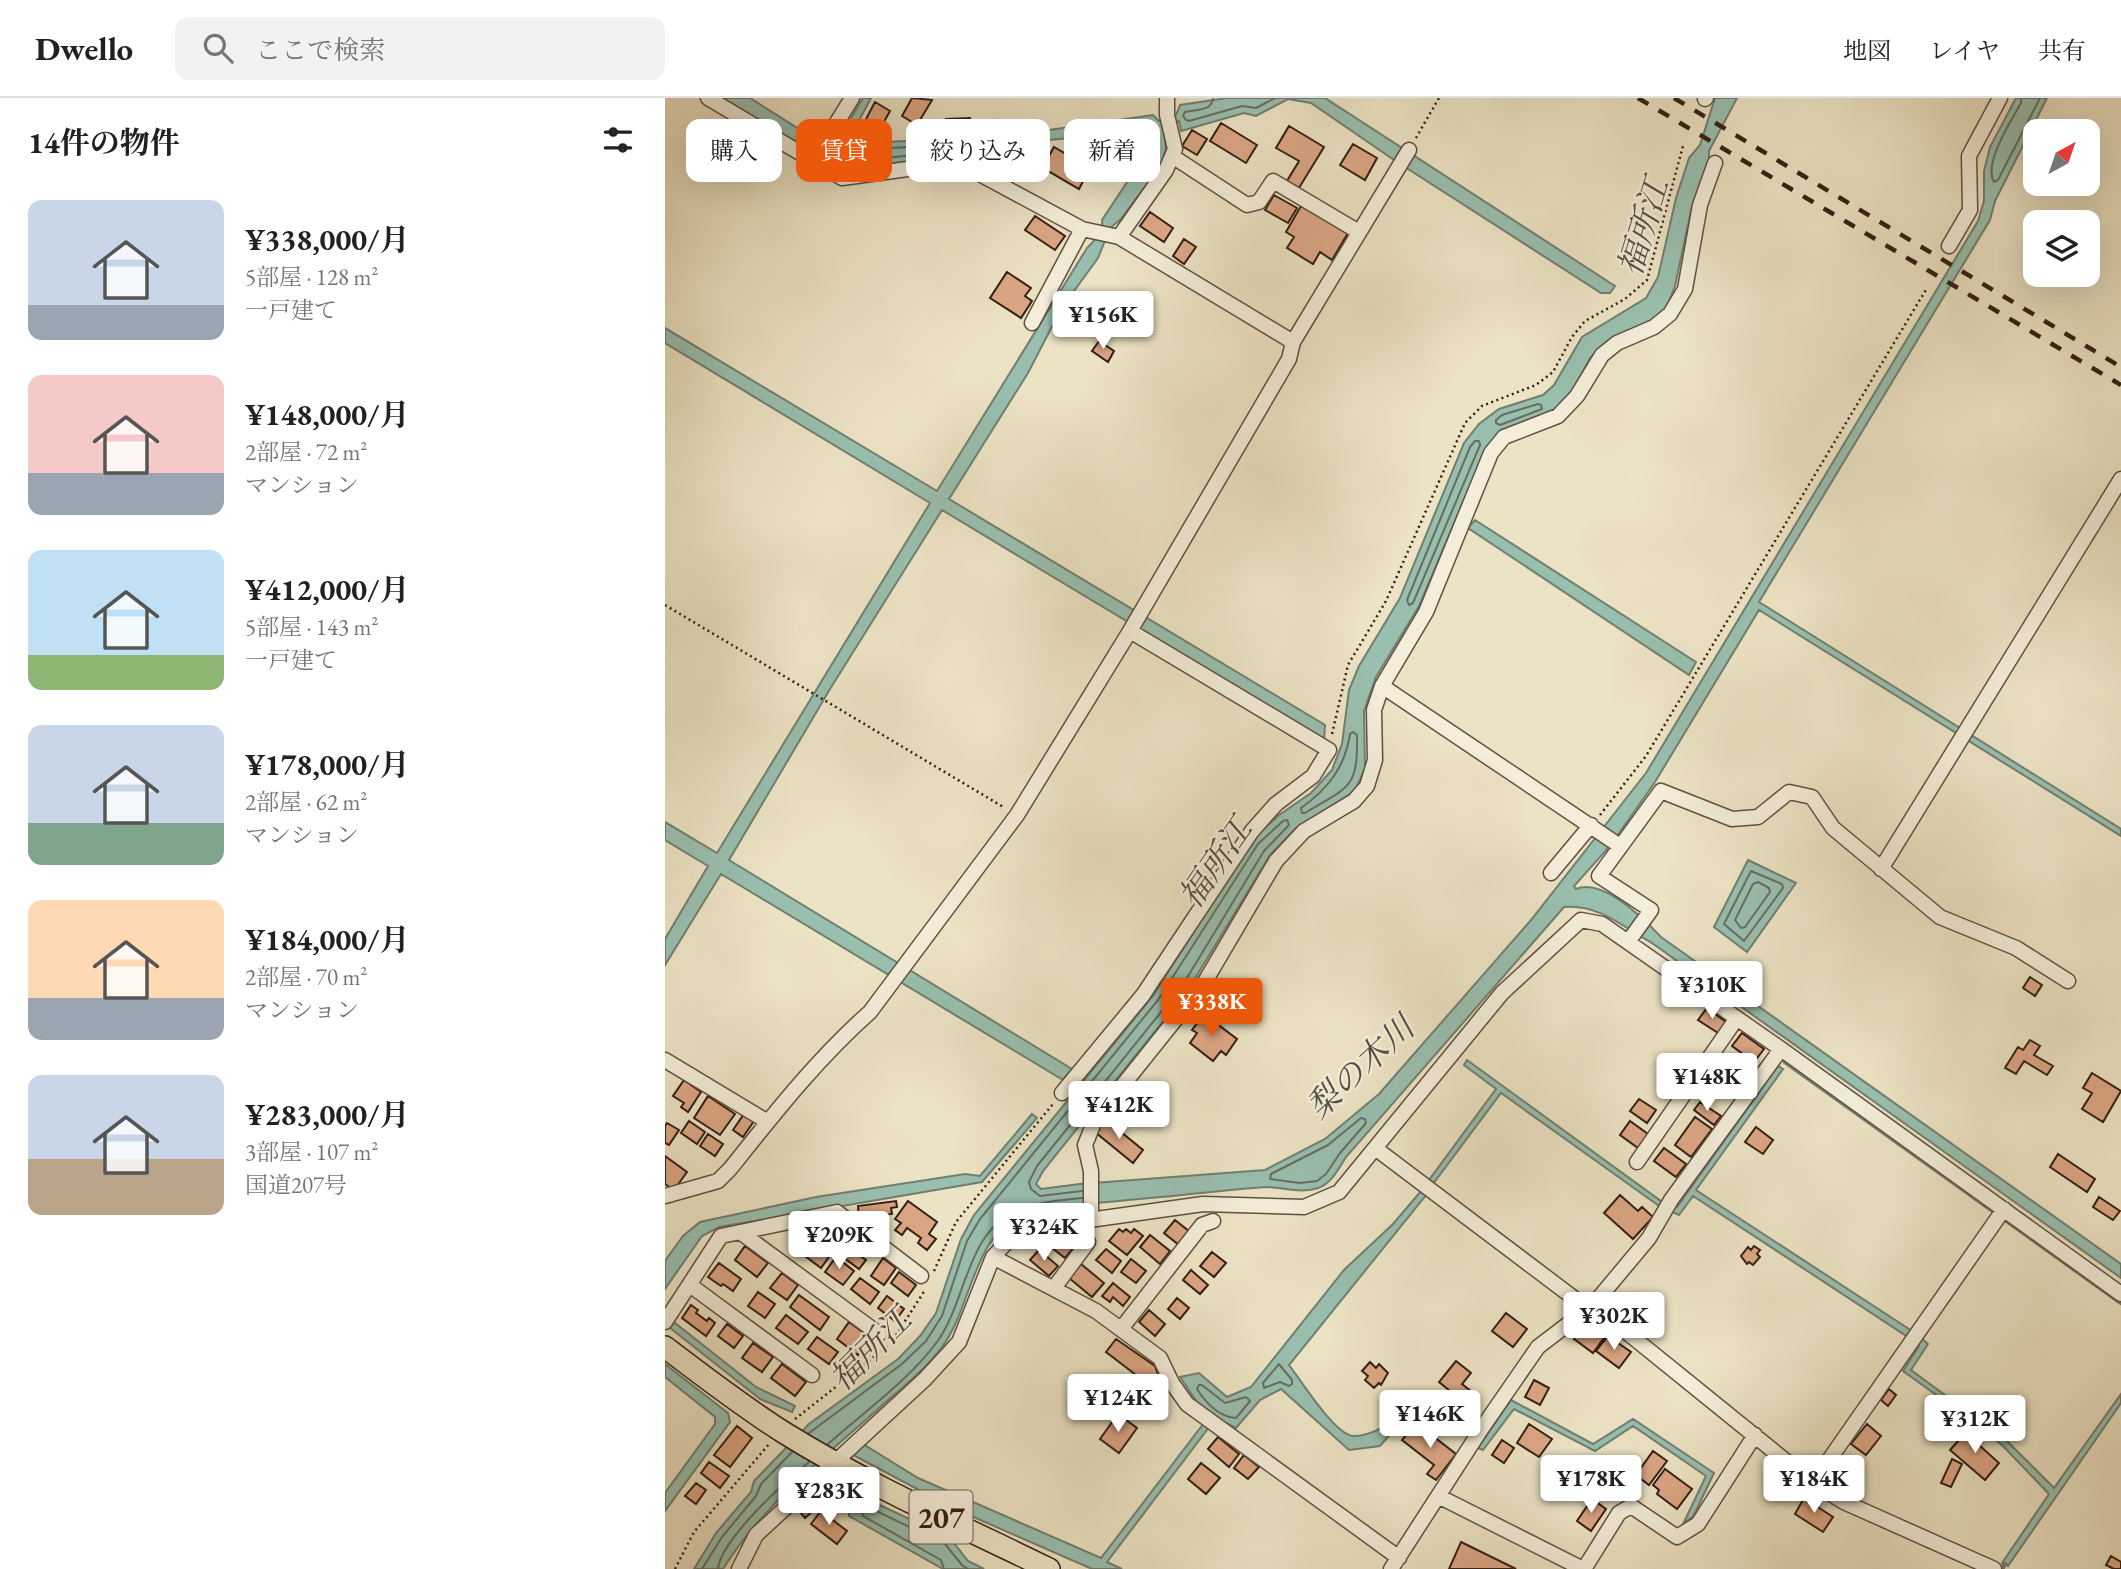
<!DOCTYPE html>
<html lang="ja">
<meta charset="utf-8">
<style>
:root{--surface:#fff;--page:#f2f2f2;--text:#202124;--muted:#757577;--line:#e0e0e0;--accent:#ea580c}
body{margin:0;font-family:"EB Garamond","Noto Serif JP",serif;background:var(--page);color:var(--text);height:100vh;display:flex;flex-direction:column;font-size:26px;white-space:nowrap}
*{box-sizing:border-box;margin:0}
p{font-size:23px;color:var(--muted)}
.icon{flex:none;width:38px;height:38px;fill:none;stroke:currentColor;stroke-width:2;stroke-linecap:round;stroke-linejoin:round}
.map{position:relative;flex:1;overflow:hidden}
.panel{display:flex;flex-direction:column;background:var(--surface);width:665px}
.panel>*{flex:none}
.guide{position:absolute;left:21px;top:21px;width:665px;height:63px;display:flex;gap:14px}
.needle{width:46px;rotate:40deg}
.controls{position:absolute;left:1358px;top:21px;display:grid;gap:14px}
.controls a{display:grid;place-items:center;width:77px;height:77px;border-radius:14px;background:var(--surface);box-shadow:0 7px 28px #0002;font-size:35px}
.price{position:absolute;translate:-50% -60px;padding:0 16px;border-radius:7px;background:#fff;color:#222;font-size:23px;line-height:46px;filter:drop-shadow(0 2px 4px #0008)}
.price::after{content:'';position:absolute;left:50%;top:42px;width:21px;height:16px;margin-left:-10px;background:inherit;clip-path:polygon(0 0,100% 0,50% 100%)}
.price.on{background:var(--accent);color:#fff}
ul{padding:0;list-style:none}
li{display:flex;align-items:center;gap:21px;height:175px;padding:0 28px}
li span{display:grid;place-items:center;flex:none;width:196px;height:140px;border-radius:14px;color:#555}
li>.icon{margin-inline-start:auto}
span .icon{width:84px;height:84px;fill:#fffc;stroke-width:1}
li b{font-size:30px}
h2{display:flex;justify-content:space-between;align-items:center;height:84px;padding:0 28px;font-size:30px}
.chip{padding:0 24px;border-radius:14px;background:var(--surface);box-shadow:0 7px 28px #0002;font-size:24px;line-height:63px}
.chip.on{background:var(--accent);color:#fff}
header{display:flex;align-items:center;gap:42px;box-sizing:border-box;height:98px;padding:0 35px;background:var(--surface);border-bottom:2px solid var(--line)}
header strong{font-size:33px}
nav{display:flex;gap:38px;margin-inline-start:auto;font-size:24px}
.search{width:490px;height:63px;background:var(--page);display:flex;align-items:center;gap:18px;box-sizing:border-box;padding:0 24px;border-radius:14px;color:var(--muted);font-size:26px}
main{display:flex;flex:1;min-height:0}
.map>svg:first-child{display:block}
.water{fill:#99bfaf;stroke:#707f71;stroke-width:2}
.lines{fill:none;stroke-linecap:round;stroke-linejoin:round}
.shore{stroke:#666e61;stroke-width:2}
.stream{stroke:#707f71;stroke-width:4.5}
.building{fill:#dba684;stroke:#331e13;stroke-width:2}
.minor-casing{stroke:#614f3f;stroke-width:17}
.highway-casing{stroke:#331e13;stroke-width:24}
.path{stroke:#331e13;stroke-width:2.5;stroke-dasharray:2 3.5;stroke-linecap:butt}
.minor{stroke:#f3edd9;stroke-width:14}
.highway{stroke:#ece3c4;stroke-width:21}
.rail{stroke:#331e13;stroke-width:4.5;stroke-dasharray:12 12;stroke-linecap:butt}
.labels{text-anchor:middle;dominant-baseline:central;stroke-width:5;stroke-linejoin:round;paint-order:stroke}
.shield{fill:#f3edd9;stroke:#6d5c4e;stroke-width:2}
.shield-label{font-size:30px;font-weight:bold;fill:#331e13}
.water-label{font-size:33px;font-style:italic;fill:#524e42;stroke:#f3edd9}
</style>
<header>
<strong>Dwello</strong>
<div class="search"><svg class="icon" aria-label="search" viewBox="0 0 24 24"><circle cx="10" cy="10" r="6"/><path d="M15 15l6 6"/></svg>ここで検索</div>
<nav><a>地図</a><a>レイヤ</a><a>共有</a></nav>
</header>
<main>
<section class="panel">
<h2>14件の物件<svg class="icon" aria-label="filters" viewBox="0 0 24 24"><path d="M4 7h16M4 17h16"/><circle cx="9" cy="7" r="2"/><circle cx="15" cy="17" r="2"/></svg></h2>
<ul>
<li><span style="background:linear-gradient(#c9d6e8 75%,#9aa5b1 0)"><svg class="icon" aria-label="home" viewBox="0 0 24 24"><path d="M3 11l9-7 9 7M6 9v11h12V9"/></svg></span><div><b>¥338,000/月</b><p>5部屋 · 128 m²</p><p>一戸建て</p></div></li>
<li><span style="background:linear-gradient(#f6c9c9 70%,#9aa5b1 0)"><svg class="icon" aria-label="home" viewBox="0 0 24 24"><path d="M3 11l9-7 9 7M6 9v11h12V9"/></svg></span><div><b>¥148,000/月</b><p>2部屋 · 72 m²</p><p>マンション</p></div></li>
<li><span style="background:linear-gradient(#bfe0f5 75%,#8fb573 0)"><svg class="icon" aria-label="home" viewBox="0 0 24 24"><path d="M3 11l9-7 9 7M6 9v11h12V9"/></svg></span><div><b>¥412,000/月</b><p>5部屋 · 143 m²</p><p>一戸建て</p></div></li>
<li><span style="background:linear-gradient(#c9d6e8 70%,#7fa58c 0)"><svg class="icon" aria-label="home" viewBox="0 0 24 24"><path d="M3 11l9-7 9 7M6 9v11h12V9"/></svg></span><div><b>¥178,000/月</b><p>2部屋 · 62 m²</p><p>マンション</p></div></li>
<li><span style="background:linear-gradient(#ffd9b3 70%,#9aa5b1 0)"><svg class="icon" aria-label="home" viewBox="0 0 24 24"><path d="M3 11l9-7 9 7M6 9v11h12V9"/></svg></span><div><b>¥184,000/月</b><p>2部屋 · 70 m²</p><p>マンション</p></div></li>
<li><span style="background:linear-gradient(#c9d6e8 60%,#b9a48a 0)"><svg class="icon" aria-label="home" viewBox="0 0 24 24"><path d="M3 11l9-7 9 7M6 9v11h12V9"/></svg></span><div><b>¥283,000/月</b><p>3部屋 · 107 m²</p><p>国道207号</p></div></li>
</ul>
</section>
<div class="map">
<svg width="1456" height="1471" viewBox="0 0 1456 1471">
<rect width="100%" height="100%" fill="#ece3c4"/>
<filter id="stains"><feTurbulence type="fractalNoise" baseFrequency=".00286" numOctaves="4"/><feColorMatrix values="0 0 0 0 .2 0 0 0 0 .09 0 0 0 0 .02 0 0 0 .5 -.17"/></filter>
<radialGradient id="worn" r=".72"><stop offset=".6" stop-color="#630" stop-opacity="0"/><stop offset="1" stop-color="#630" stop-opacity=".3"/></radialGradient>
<path class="water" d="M58,0H85L153,43L169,49L198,0H206L190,30L191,38L199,45L343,38L488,17L494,23L511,17L515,7L562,0H660L950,188L945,195H936L729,62L646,5L623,1L591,18L579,15L516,33L514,23L499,30L501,51L496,67L456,121L445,130L433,160L396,211L363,275L284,401L660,627L659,642L277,412L165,591L64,762L407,971L398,982L56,776L0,867V841L43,768L0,742V724L52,755L265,405L0,245V230L272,393L422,150C429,143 439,133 437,122L470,72L475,51L467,41L452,36L335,46L291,60L188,70C144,60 97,24 58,0Z
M1050,0H1072L1044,53V65L1027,108L1010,188L1002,209L984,225L943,243L925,260L906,296L893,312L821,350L754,508L711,579L699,613L700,670L690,693L631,730L605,757L523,892L378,1073L371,1086L376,1091L415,1086L600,1072L660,1041L714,996L866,822L981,675L1313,123L1319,103V73L1325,49L1351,0H1382L1330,103L1325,122L1094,504L1456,731V738L1094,512L990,684L945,748L909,788L911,791C938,780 979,821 996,839L1456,1166V1180L987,845C958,829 934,806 899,809L681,1059C674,1070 666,1086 653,1090C636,1096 618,1089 601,1089C558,1092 516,1098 474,1101C436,1105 395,1106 358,1118C309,1134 306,1211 277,1249C259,1273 234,1292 212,1312C157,1361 98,1407 58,1471H29L51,1435L86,1394L89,1383L144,1326L233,1261L255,1238L271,1215L296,1141L309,1117L488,898L588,741L614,717L646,695L667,672L677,646L684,592L694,568L735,500L799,345L814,326L834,311L878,297L889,287L917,239L981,200L993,179L1011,100L1024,60L1035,47Z
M810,422L1031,564L1024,577L803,430Z
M1083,762L1131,785L1082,854L1049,829Z
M802,962L996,1103L1012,1109L1113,968L1118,971L1031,1092L1247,1233L1243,1239L1028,1098L1014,1117L994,1108L836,995L768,1086L764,1082L831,991L799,967Z
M367,1016L372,1020L317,1084L54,1129L37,1138L0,1191V1163L18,1138L35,1124L151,1099L300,1076L315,1078Z
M757,1092L762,1096L624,1267C636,1282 670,1338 689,1338C706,1338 719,1328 734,1320V1326L715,1348L684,1352L616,1291L595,1302L571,1330L551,1320L442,1464L457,1471H427L288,1410L188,1357L198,1346L253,1380L436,1460L545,1317L536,1310L515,1279L534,1275L562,1299L586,1289L679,1172L728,1126Z
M0,1217L91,1289L130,1308L127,1314L95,1301L0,1226Z
M1256,1240L1263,1246L1246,1272L1341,1342L1389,1390L1456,1296V1305L1343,1468L1337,1465L1384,1396L1337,1347L1299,1317L1238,1273L1254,1248L1252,1246Z
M0,1266L63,1315L65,1324L0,1413V1395L50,1326V1319L0,1279Z
M846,1302L928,1346L968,1321L1049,1375L1028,1419L1019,1424L1041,1378L968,1328L930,1353L849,1311L818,1352L813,1350Z
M204,1402L285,1440L303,1463L319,1471H278L184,1418V1409Z"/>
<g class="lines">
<path class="shore" d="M548,0C547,14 531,11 520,14L518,18L521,22L524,23L577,8L591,10L610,0
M1356,0V5C1346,23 1318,66 1329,84L1333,82L1375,0
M485,25L492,30C494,47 495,61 481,73L478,69L481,48L466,30L468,27Z
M183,42L199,51L271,48L274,52L271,55L188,63L173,57Z
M873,306L876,307L877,311L835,327L831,325V322L837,317Z
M810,343H814L815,347L748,505L744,507L742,502L805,349Z
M688,634L692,637C693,692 684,688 640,715H637L636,710C663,691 680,669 685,636Z
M1086,773L1117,786L1118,790L1079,843L1059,826Z
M1093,784L1104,790L1105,794L1080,829L1076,830L1070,822L1088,786Z
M696,1020L700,1021L701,1025L675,1055L661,1076L652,1083L635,1085L605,1081L606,1076L663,1047Z
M614,1266L627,1282V1286L624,1288L615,1284L599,1290L598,1285Z
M534,1287H537L560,1305L581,1299L585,1303L571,1320C554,1319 541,1305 532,1291Z
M144,1335L237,1266L261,1243L277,1218L302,1143L315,1121L493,902L593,746L618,723L622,722L624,727L599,753L517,888L372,1068L364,1084L366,1091L375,1098L417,1093
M163,1346C198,1315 244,1282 272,1244C302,1203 301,1132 354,1112C373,1104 397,1102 417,1100
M37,1471L57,1439L91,1398L96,1386L127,1354
M53,1471C56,1441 120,1384 144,1364
M279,1471L276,1462L198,1418L197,1413L205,1410L280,1446L297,1467L303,1471"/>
<path class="stream" d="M1120,964L1456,1205
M1337,1471L1340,1466"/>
</g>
<path class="building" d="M247,0L267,2L252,27L237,18Z
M210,4L225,13L215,31L200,23Z
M305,20V30L282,32L281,21Z
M556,25L592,47L581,65L545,43Z
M624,28L659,49L634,90L622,83L634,63L611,50Z
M527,32L542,41L532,57L517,48Z
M429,45L458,62L450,75L421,58Z
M688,46L712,60L700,82L675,67Z
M389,49L425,70L414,91L376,69L371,78L362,73L374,52L384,58Z
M330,54L353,66L345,82L322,70Z
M609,97L632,110L623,125L600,112Z
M636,108L683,135L667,162L655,154L648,166L622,150L629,139L621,134Z
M485,114L508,130L499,144L475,128Z
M370,118L400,138L390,152L360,132Z
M519,141L531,149L519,166L508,158Z
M342,174L366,190L360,198L367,203L356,220L325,200Z
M423,198L449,215L437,234L411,217Z
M434,243L449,253L443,264L427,253Z
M1365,879L1377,887L1370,898L1358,890Z
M1042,910L1061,924L1053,935L1033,922Z
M539,916L572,941L561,957L556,953L548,963L525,945L532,935L527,932Z
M1077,935L1099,951L1089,964L1067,948Z
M1365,942L1375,948L1369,957L1388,968L1382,977L1359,963L1351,976L1340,970L1353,949L1358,952Z
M1427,975L1456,993L1438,1024L1417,1011L1427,995L1418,990Z
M19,982L36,994L23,1014L16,1009L19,1005L8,998Z
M43,998L70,1016L55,1037L29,1020Z
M974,1001L991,1012L982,1025L965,1013Z
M1035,1004L1056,1018L1049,1027L1029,1012Z
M79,1016L89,1023L78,1039L68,1032Z
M1030,1019L1047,1031L1026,1059L1010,1047Z
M440,1021L478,1052L468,1065L430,1034Z
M24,1023L40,1034L32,1046L16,1035Z
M965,1023L983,1036L973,1050L955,1037Z
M2,1025L14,1032L4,1047L0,1045V1028Z
M1091,1029L1108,1042L1098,1056L1080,1044Z
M43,1036L58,1046L50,1058L35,1048Z
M999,1050L1021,1066L1011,1079L989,1063Z
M1393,1056L1430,1081L1422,1094L1385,1069Z
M0,1058L22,1074L9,1092L0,1086Z
M955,1097L973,1113L977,1109L988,1119L968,1141L939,1115Z
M1434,1099L1455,1113L1448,1122L1428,1109Z
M231,1103L232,1109L226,1110L227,1116L194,1120L193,1108Z
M243,1103L272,1124L264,1136L271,1141L262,1152L253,1145L256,1140L242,1130L237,1137L230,1132L236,1125L230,1121Z
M510,1122L525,1134L514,1147L499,1135Z
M166,1124L184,1137L175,1149L158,1136Z
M454,1131L458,1134L461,1131L466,1135L469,1131L478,1138L462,1157L444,1143Z
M485,1137L505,1153L495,1166L475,1149Z
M397,1138L403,1143L408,1138L414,1143L400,1160L382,1146L387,1141L392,1145Z
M186,1139L200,1149L194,1157L201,1162L194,1171L174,1156Z
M150,1144L166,1156L156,1170L140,1158Z
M80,1148L103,1165L92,1179L70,1162Z
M1089,1148L1095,1152L1092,1156L1095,1159L1088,1167L1084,1164L1082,1166L1076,1158L1083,1149L1086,1152Z
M441,1151L456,1163L447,1175L431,1162Z
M374,1152L393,1168L384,1178L365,1162Z
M547,1154L561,1165L549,1179L535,1168Z
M171,1159L189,1173L178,1187L160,1174Z
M218,1160L231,1170L219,1187L206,1178Z
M466,1161L481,1173L471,1185L456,1174Z
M54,1165L76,1181L68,1193L58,1186L56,1188L43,1179Z
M416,1166L439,1185L427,1199L404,1180Z
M526,1172L543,1187L535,1196L518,1182Z
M234,1174L251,1187L243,1198L226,1185Z
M117,1175L133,1187L122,1202L105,1190Z
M195,1180L214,1194L205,1206L186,1191Z
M448,1185L465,1199L458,1208L448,1199L445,1204L437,1198Z
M93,1194L110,1206L100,1220L83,1208Z
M134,1197L164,1219L155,1232L125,1209Z
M222,1198L239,1211L230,1223L213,1210Z
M512,1200L524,1210L515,1221L503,1211Z
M26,1207L33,1212L31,1215L42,1223L44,1220L50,1225L41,1238L17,1220Z
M484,1212L500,1226L490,1238L474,1224Z
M841,1215L862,1231L848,1249L827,1233Z
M121,1217L143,1234L133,1246L111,1230Z
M925,1219L944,1233L928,1255L909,1241Z
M184,1224L206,1240L193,1257L172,1241Z
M62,1226L78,1238L69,1250L53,1238Z
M943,1238L966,1254L954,1270L931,1253Z
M152,1239L173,1254L164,1266L143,1251Z
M451,1241L490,1268L497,1288L486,1303L465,1287L471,1277L441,1254Z
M88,1245L108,1259L97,1274L77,1260Z
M791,1263L806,1275L797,1286L807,1294L793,1311L783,1304L790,1297L774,1284Z
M705,1264L711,1270L714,1266L723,1275L716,1287L714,1285L709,1290L700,1282L703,1278L697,1273Z
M117,1266L141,1284L130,1298L106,1280Z
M869,1282L884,1290L875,1307L860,1299Z
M1224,1291L1231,1297L1223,1308L1216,1302Z
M453,1316L472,1330L454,1355L435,1341Z
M751,1325L791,1356L771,1382L762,1376L769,1367L737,1342Z
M864,1326L887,1341L874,1359L852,1345Z
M1202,1326L1216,1338L1201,1357L1186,1346Z
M72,1328L87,1340L65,1369L49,1357Z
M1303,1332L1317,1344L1314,1347L1334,1365L1320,1382L1285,1352Z
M553,1339L574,1356L564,1369L543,1351Z
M837,1342L849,1350L839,1365L827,1357Z
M988,1353L1002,1363L984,1387L971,1377Z
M579,1357L594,1369L583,1381L569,1370Z
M935,1360L956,1375L947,1388L926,1373Z
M1184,1361L1196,1371L1181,1390L1169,1381Z
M1287,1361L1297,1366L1286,1389L1276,1385Z
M44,1364L64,1378L55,1390L36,1375Z
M536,1365L555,1380L541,1396L523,1381Z
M1000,1371L1027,1391L1012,1411L992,1396L994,1392L988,1387Z
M31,1385L41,1392L31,1406L20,1398Z
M152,1387L163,1399L140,1420L129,1407Z
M1139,1400L1168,1419L1158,1434L1130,1416Z
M927,1401L941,1411L926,1433L912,1423Z
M156,1413L182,1433L172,1446L146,1426Z
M796,1444L851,1471H784Z
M1446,1458L1456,1464V1471H1449L1441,1467Z"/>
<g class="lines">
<defs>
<path id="minor" d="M43,0L177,80L279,66L313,75L417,131L454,139L628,244
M1040,1L1041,0
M507,58L582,107L594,104L608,83L694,134
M148,63L187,0
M454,139L501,72L510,51L502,17V0
M1284,148L1305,112L1304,58L1335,0
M367,225L417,131
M717,588L955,748
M1216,771L1456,381
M886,775L926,727
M963,844L986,812L934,778L996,693L1067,721L1093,719L1124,694L1147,699L1168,730L1275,819L1351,850L1403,883
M0,962L103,1024
M397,995L478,897L587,733L611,706L648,678L664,652L465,533
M710,1050L918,1207L920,1214
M972,1064L1072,920
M0,1098L53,1083L65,1071C109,1016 152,961 205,914L352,717L465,533L624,261L628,244L744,52
M426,1122V1073L420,1047L430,1022L538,887L611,763L639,733L689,703L702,688L710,662L709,612L717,588L761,514L826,355L839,339L893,318L912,298L937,257L952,245L989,229L1005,216L1020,191L1035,107L1050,65
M75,1134L214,1236
M328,1159L431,1213L495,1260L507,1285L522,1306L734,1460
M25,1187L147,1277
M389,1190L423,1144
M928,1207L1148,1385L1179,1404L1329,1471
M0,1224L56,1138L172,1114L256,1178
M456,1231L537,1127L548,1123
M1148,1385L1339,1111
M773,1398L918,1471
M74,1471L91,1437L260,1281L294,1244L328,1159L353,1132L538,1106L639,1109L674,1094L837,895L916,822L937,826L1116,951L1456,1196
M726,1471L817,1330L873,1249L928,1207L984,1140L1006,1102L1116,951
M919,1471L954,1415L966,1408L1012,1439L1033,1426L1090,1337"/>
<path id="highway" d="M0,1249C38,1278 77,1308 118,1334C203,1387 294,1427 384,1471"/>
</defs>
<use href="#minor" class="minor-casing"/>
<use href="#highway" class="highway-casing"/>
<path class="path" d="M751,40L774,0
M0,507L340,710
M667,636L683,567L721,503L800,325L817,308L871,287L888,274L907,239L920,223L960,201L982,182L1018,48
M935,717L981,658L1262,190
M269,1173L291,1124L388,1006
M228,1242L260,1192
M130,1321L224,1247
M10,1471L29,1434L105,1345"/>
<use href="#minor" class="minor"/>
<use href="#highway" class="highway"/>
<path class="rail" d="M973,0L1456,287
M1009,0L1456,269"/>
</g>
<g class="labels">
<rect class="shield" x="244.5" y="1392.5" width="63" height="53" rx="5"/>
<g class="shield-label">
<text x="276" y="1419">207</text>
</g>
<g class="water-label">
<text transform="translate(978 129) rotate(-73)">福所江</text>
<text transform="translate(550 765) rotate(-55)">福所江</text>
<text transform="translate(695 969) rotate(-43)">梨の木川</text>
<text transform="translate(205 1251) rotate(-45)">福所江</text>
</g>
</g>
<rect width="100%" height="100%" filter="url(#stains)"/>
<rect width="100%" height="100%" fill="url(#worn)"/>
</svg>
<div class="controls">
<a><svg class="needle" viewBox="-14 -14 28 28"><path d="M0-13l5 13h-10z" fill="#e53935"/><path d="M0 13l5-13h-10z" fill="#757577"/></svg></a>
<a><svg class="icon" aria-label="layers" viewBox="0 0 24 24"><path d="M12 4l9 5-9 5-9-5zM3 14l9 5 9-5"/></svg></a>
</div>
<b class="price" style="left:438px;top:253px">¥156K</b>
<b class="price" style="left:1047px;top:923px">¥310K</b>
<b class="price on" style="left:547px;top:940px">¥338K</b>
<b class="price" style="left:1042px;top:1015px">¥148K</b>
<b class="price" style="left:454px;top:1043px">¥412K</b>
<b class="price" style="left:379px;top:1165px">¥324K</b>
<b class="price" style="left:174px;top:1173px">¥209K</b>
<b class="price" style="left:949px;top:1254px">¥302K</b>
<b class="price" style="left:453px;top:1336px">¥124K</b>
<b class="price" style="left:765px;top:1352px">¥146K</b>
<b class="price" style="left:1310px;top:1357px">¥312K</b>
<b class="price" style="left:926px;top:1417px">¥178K</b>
<b class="price" style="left:1149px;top:1417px">¥184K</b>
<b class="price" style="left:164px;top:1429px">¥283K</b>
<div class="guide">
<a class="chip">購入</a>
<a class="chip on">賃貸</a>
<a class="chip">絞り込み</a>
<a class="chip">新着</a>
</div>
</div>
</main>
